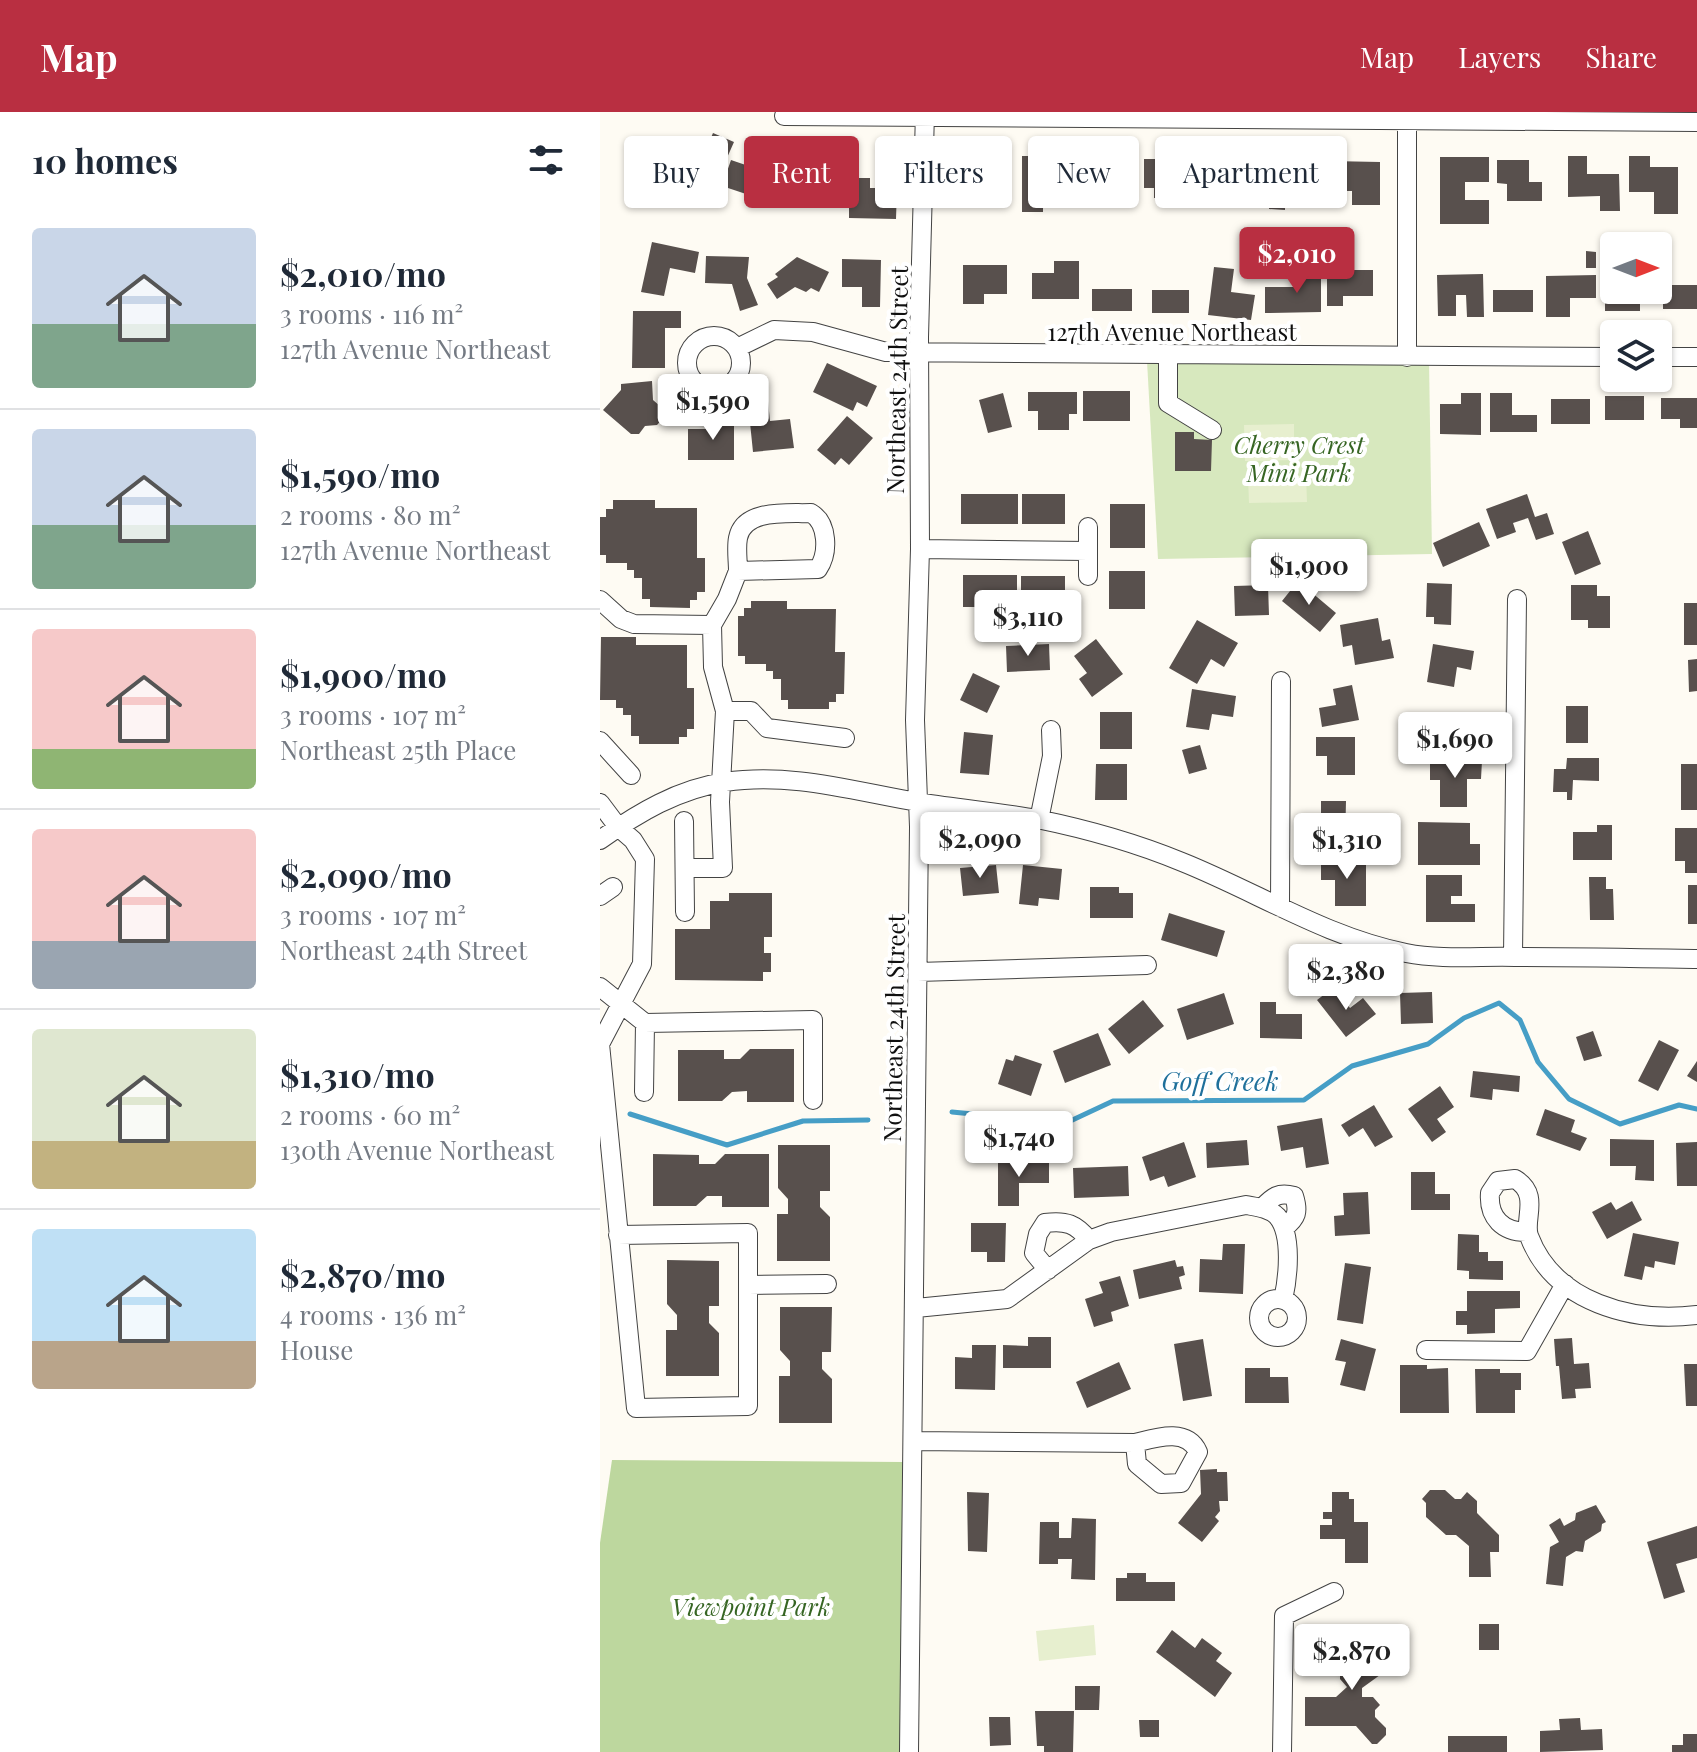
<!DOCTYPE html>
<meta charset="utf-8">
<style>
:root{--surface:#fff;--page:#f6f6f7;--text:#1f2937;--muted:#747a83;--line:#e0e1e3;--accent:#b92f41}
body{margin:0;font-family:"Playfair Display",serif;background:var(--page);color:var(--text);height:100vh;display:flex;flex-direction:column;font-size:30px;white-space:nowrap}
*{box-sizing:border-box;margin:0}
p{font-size:26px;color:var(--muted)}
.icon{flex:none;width:44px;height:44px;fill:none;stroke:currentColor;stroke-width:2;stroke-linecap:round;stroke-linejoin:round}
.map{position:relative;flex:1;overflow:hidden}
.details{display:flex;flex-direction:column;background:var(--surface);width:600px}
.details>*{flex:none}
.hud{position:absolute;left:24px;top:24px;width:760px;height:72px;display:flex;gap:16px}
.needle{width:52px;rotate:90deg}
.buttons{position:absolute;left:1000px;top:120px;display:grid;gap:16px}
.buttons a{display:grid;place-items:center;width:72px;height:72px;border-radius:8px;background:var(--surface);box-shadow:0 2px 6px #0004;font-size:40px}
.price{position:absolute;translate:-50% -68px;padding:0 18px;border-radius:8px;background:#fff;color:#222;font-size:26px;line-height:52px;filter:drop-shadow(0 2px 4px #0008)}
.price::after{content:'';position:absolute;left:50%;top:48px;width:24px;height:18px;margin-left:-12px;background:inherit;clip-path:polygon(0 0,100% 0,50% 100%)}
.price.on{background:var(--accent);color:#fff}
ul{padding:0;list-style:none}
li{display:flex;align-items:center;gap:24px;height:200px;padding:0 32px}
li+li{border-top:2px solid var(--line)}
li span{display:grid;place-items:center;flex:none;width:224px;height:160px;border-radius:8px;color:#555}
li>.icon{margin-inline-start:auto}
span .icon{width:96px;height:96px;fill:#fffc;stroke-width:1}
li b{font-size:34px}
h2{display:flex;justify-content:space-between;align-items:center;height:96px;padding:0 32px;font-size:34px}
.pill{padding:0 28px;border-radius:8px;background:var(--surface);box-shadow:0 2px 6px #0004;font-size:28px;line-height:72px}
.pill.on{background:var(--accent);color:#fff}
header{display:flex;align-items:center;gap:48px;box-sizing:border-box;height:112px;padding:0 40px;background:var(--accent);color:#fff}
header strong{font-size:38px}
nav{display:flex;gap:44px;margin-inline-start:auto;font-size:28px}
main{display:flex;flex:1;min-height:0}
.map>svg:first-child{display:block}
.green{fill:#d7e8be}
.forest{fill:#bdd79e}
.pitch{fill:#e7efcf}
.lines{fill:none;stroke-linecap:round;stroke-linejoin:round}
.stream{stroke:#469ec6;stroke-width:5}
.building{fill:#58504d}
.minor-casing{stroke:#434343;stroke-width:20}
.minor{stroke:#fff;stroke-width:18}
.labels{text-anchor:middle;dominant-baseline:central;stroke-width:8;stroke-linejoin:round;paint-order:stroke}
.street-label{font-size:24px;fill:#101010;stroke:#fff}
.park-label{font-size:24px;font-style:italic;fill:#366523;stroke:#fff}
.water-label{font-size:26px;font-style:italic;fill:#1f709b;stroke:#fff}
</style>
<header>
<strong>Map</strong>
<nav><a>Map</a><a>Layers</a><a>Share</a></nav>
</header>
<main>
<section class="details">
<h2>10 homes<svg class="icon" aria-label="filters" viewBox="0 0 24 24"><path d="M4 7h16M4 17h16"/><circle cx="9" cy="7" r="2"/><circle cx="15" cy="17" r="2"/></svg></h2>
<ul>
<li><span style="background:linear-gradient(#c9d6e8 60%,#7fa58c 0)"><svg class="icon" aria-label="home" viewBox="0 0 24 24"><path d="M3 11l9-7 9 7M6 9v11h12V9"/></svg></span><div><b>$2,010/mo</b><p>3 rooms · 116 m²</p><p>127th Avenue Northeast</p></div></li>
<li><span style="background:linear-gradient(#c9d6e8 60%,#7fa58c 0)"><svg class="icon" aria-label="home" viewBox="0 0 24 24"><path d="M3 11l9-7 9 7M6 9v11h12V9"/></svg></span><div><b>$1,590/mo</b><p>2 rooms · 80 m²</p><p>127th Avenue Northeast</p></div></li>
<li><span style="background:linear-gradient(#f6c9c9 75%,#8fb573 0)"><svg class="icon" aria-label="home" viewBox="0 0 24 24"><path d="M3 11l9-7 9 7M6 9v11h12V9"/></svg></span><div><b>$1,900/mo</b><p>3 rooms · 107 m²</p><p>Northeast 25th Place</p></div></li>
<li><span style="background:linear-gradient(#f6c9c9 70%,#9aa5b1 0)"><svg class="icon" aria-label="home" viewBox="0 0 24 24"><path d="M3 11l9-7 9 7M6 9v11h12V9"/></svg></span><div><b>$2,090/mo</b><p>3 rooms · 107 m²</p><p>Northeast 24th Street</p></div></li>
<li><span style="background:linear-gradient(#dfe7d0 70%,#c2b280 0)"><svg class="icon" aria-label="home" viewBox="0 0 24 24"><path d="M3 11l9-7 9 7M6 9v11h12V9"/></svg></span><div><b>$1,310/mo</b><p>2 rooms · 60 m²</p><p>130th Avenue Northeast</p></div></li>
<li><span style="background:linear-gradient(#bfe0f5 70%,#b9a48a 0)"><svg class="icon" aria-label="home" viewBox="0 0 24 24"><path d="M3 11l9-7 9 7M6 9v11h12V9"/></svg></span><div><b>$2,870/mo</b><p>4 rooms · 136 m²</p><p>House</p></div></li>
</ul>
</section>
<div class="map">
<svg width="1097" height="1640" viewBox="0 0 1097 1640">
<rect width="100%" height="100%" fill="#fefbf3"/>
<path class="green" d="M829,248L832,442L558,447L547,249Z"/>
<path class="forest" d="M12,1348L303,1350L300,1640H0V1431Z"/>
<path class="pitch" d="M694,312V348L645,349L644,313Z
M706,364L707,390L649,391L648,365Z
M494,1513L496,1543L439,1549L436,1519Z"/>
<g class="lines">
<path class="stream" d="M352,1000L466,1011L513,989L704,988L752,954L828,932L864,906L899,891L920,908L938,950L969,987L1020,1012L1079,993L1097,997
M30,1002L127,1033L203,1009L268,1008"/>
</g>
<path class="building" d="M113,21L134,30L106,93L86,84Z
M390,41H410V81H390V70H359V50H390Z
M607,42H628V53H661L660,95H644V86H619V76H606Z
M422,44H477V73H443V100H422Z
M968,44H987V62H1019L1020,99H1000V84L968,85Z
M1029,44H1050V55H1078V102H1054V80H1029Z
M492,45H515V57H531V81H492Z
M840,45H889V70H865V88H889V112H840Z
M670,46L719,47L718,74L685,73V98L669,97Z
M544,47H596V87L554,86V76H544Z
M131,48L166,60L158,86L122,74Z
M897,48H929V70H942V89H907V72L897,71Z
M730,49L780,50V93H752V79H729Z
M196,50H237V79H196Z
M249,66H270V76H297L296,107L249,106Z
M52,130L99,140L95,161L70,156L64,184L41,180Z
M986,139L996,140V156H986Z
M106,144L149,145L147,166L158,193L140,199L132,172L105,171Z
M197,145L229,160L219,180L211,176L206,180L195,175L177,187L167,172L178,165L175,162Z
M242,147L281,148L280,195H262V175H242Z
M454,149H479V187H432V161H454Z
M363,153H407V182H384V192H363Z
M614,155L634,157L631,180L655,183L651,208L608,203Z
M700,155H721V200L665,201V175H700Z
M745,158H773V184H743V194H727V162H745Z
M883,162L884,205H867L866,183H856V204H838L837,163Z
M996,163V186H970V205H946V164Z
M1005,172H1014V178H1050V191H1040V199H1005Z
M1063,173H1097V197H1063Z
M492,177H532V199H492Z
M552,178H589V201H552Z
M893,178H933V200H893Z
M33,199H81V216H65V256H32Z
M227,251L277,274L267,295L257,290L253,299L213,280Z
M52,269L53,288L68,301L57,313L45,314L39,322H31L3,298L21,278V272Z
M483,279H530V309H483Z
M428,280H477V302H469V318H438V299H428Z
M403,281L412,315L388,321L379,288Z
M861,281H881V323L840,322V292H861Z
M890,281H912V303H937V320H890Z
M1005,284H1044V308H1005Z
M1061,286H1097V316H1080V307H1061Z
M951,287H990V312H951Z
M168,289L170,309L190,307L194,336L153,340L148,291Z
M247,304L273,326L249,353L241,346L235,353L217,338Z
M113,306H134V348H88V317H113Z
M575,320H594V327L612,328L611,359H575Z
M361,382H418V412H361Z
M422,382H465V412H422Z
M927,382L935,405L947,401L954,422L936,428L928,406L913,411L916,420L897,427L886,397Z
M13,388H55V396H97V446H105V480H97V488H90V496L50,495V487H42V466H34V458H27V451H6V443H0V405H6V397H13Z
M510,392H545V436H510Z
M879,410L890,434L843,455L833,431Z
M988,419L1001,452L975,463L962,430Z
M509,459H545V497H509Z
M363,463H417V495H363Z
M421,464H465V484H471V495H421Z
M698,469L736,501L720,520L682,489Z
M827,471L852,472L851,513L834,512V505H826Z
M668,473L669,503L635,504L634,474Z
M971,473H997V484H1010V516H988V508H971Z
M151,489H187V497H236L235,540H245L244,582H236V590H229V597H188V588H181V567H173V559H166V552H145V544H138V504H144V496H151Z
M1084,491H1097V533H1084Z
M778,506L782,529L790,527L794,546L755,553L752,533L743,535L740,513Z
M597,508L638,531L624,555L611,547L597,572L569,556Z
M1,525H36V533H87V576H94V617H87V625H79V632H39V624H31V603H23V596H16V588H0Z
M496,527L523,562L492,585L479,567L487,561L474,544Z
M449,532L450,558L407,560L406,534Z
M833,532L874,539L871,558L857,555L854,575L827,570Z
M1097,547V579L1089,580L1088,548Z
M373,561L400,574L387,601L360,588Z
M752,573L759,608L722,615L719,596L736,593L733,577Z
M592,577L636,584L633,605L612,602L609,618L586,615Z
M966,594H988V631H966Z
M500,600H532V637H500Z
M843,608H866V637H843Z
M364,620L393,623L389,663L360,661Z
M716,625H755V663H727V644H716Z
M600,633L607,657L589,662L582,638Z
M967,646H999V669L973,668L972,688H967V680H953L954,657H966Z
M830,648L882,649L881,667H867V695H840V668H830Z
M496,652H527V688H495Z
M1081,652H1097V698H1081Z
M721,689H746L745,732L721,731Z
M818,710L870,711V732H880V753H818Z
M997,713H1012V748H973V720H997Z
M1075,716H1097V761H1085V749H1075Z
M721,749H766V794H735V768H721Z
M396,753L399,781L363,784L360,756Z
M423,753L462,757L459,788L439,786L438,794L419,792Z
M826,763H862V784H851V792H875V810H826Z
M989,765H1006V777H1013L1014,808H990Z
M1088,773H1097V812H1088Z
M490,775H519V781H533V806H490Z
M129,781H172V825H164V841H171V860H163V869L75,868V817H110V789H129Z
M569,801L625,819L617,845L561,828Z
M734,875L750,896L763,886L776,902L746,925L717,888Z
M832,880L833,911L801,912L800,881Z
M624,881L634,912L587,928L577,897Z
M543,888L564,914L529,942L508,917Z
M660,890H676V902H702V927L660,926Z
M993,919L1002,944L984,949L976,925Z
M498,921L511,953L465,971L453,939Z
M1059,928L1079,938L1058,979L1038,969Z
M150,937H194V990H147V979L132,980L122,989H78V938H124V947H140Z
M415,943L442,952L431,984L398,972L406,947L413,949Z
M1097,949V970L1087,964Z
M873,959L920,964L919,980L893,977L892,988L870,985Z
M840,974L854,995L837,1007L846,1020L832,1030L808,997Z
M774,993L793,1025L775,1035L763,1016L749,1025L741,1013Z
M945,997L975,1008L971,1020L987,1026L980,1039L936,1023Z
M722,1006L729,1052L706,1056L703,1035L681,1039L677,1014Z
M1010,1027L1054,1028V1069L1035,1068L1036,1054H1010Z
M647,1028L649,1053L607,1056L606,1031Z
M584,1030L596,1065L568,1075L564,1064L550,1069L542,1045Z
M1097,1030V1074H1077L1076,1031Z
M178,1033H230V1079H220V1095L230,1105V1149H177V1102H188V1087L178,1076Z
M53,1042L99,1043V1052H115L125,1042H169V1095H122V1084H107L96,1094H53Z
M398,1049L449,1050V1071H419V1094H398Z
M528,1054L529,1084L474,1086L473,1056Z
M811,1060H835V1082H850V1098H811Z
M768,1080L770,1122L735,1124L734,1104L744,1103L743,1081Z
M1032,1089L1042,1108L1007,1127L992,1100L1011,1090L1016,1098Z
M371,1111H406L405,1150H387V1140H371Z
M1033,1121L1079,1130L1075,1153L1055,1149L1054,1156L1045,1154L1042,1168L1024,1164Z
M858,1122L879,1123V1140H888V1149H903V1168L869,1167V1159L857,1158Z
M623,1132H645L643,1182L599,1180L600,1147L622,1148Z
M67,1148L119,1149V1194H109V1211L119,1221V1264H66V1218H77V1203L67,1192Z
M575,1148L577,1155L583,1154L585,1163L579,1165L582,1177L539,1187L533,1158Z
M745,1151L771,1155L763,1212L737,1208Z
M520,1164L529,1194L511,1200L513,1209L494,1215L485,1187L503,1181L499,1170Z
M867,1179H920V1196L895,1197V1221L867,1222V1213H856V1199H867Z
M180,1195H232L231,1240H222V1257L232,1267V1311H179V1264H190V1249L180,1238Z
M428,1225H451V1256H403V1233L428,1234Z
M972,1226L974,1252L989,1251L991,1276L975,1277L976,1286L962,1287L959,1254H956L954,1227Z
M603,1227L612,1284L583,1289L574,1232Z
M741,1227L776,1237L765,1279L740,1273L746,1250L735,1248Z
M372,1233H396L395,1278L355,1277V1245L372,1246Z
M519,1250L531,1277L487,1296L476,1270Z
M1084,1252H1097V1294H1086Z
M800,1253H827V1257L848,1256L849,1301H800Z
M645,1256H670V1265H688L689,1291H645Z
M875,1257H900V1261H921V1278H915V1301H876Z
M617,1357V1360H627L628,1389H619L620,1399L615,1405L619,1409L602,1430L578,1411L601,1382L600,1358Z
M830,1378H845L855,1387H861L867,1380L877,1389V1401L899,1423V1440H890L891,1465H869V1434L856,1423H846L826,1405V1391L822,1387Z
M367,1380L389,1381L387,1440L368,1439Z
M732,1380H749V1387H754V1410H768V1451H745V1427H720V1413H732V1407H723V1400H732Z
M996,1393L1006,1410L1002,1412L1001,1419L985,1429L983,1440L976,1439L966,1445L963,1474L946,1472L950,1435L959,1430L949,1413L960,1406L964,1414L975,1408L976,1401Z
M472,1406L496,1407L495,1468L471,1467L472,1447H458V1452H439L440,1410H459V1426H471Z
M1097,1414V1446L1076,1452L1085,1480L1064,1487L1047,1430Z
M527,1461H546V1470H575V1489H516V1466H527Z
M879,1512H899V1538H879Z
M572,1518L595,1536L602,1526L622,1541L616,1549L632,1561L615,1585L556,1540Z
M779,1525L780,1563L762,1576V1585H773L780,1593L775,1598V1605L786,1616V1623L777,1632H772L756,1614H705V1585H736L747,1575L740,1567V1526Z
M475,1574H500L499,1598H475Z
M435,1599H474L473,1640H444V1634H437Z
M389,1605H410L411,1633L390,1634Z
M980,1606L981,1618L1002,1617L1003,1638L940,1640V1619L960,1618L959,1607Z
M539,1608H559V1625H540Z
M1083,1622H1097V1640H1072V1633H1083Z
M848,1624H907V1640H848Z"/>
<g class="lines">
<defs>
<path id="minor" d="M184,4L1097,10
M87 251a27 27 0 1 1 54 0a27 27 0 1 1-54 0Z
M137,236L174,218L213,220L286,240L1014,245
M568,244V291L612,318
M807,245V7
M1058,245H1097
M211,401C228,411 229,441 218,457L138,459C138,449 136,436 138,426C144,396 188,402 211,401Z
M488,415V464
M320,437L488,439
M0,488L21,507L34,512L112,513
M125,599H151L167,616L245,626
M0,629L31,663
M0,691L18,715L33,728L45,747L42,852L0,932L36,1296L148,1294V1121L18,1123
M439,708L452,644L451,618
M84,709L85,800
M0,728C38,701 78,677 125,670C190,660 253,679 317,690C357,696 397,700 437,707C486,717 536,731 582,750C657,780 726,825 806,841C841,848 880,844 915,845C976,845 1036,846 1097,847
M85,756H123L120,690L125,599L113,555L112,513L127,487L138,459
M0,784L13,775
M680,795L681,569
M913,844L917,487
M318,860L547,853
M0,875L45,911L213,908V988
M44,980L45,911
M662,1096C673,1084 679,1080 694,1084C699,1100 697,1106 684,1116
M927,1120C903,1120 888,1106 890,1081L898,1069L915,1067C941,1082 923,1108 929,1124C954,1191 1033,1211 1097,1203
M448,1158L434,1141L438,1122L445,1111C466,1108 476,1112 489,1128
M149,1173L227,1172
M659 1206a19 19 0 1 1 38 0a19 19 0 1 1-38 0Z
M316,1196L407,1187L489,1128L511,1120L646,1093C657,1095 669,1096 677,1104C693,1122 688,1166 683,1188
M826,1238L927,1239L965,1172
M313,1329L535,1331C555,1326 587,1315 598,1340L581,1371L561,1372L537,1352L535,1331
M309,1640L319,715L315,608L320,437L319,225L325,0
M682,1640L684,1504L734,1480"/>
</defs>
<use href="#minor" class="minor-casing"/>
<use href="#minor" class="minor"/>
</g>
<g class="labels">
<g class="street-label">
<text x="572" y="219">127th Avenue Northeast</text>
<text transform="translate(296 268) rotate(-89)">Northeast 24th Street</text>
<text transform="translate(293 916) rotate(-89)">Northeast 24th Street</text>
</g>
<g class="park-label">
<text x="699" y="332">Cherry Crest<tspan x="699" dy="28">Mini Park</tspan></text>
<text x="151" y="1494">Viewpoint Park</text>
</g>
<g class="water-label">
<text x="620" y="968">Goff Creek</text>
</g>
</g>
</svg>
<div class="buttons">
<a><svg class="needle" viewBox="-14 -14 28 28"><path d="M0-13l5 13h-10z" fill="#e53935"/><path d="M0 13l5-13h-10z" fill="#747a83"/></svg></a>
<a><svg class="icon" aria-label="layers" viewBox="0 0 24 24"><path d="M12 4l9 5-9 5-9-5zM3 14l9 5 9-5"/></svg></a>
</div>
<b class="price on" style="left:697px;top:183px">$2,010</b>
<b class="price" style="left:113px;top:330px">$1,590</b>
<b class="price" style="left:709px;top:495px">$1,900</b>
<b class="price" style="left:428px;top:546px">$3,110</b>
<b class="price" style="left:855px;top:668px">$1,690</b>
<b class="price" style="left:380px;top:768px">$2,090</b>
<b class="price" style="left:747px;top:769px">$1,310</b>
<b class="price" style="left:746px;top:900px">$2,380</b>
<b class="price" style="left:419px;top:1067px">$1,740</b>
<b class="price" style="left:752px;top:1580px">$2,870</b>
<div class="hud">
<a class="pill">Buy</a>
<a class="pill on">Rent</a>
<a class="pill">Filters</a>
<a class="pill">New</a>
<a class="pill">Apartment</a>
</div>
</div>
</main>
